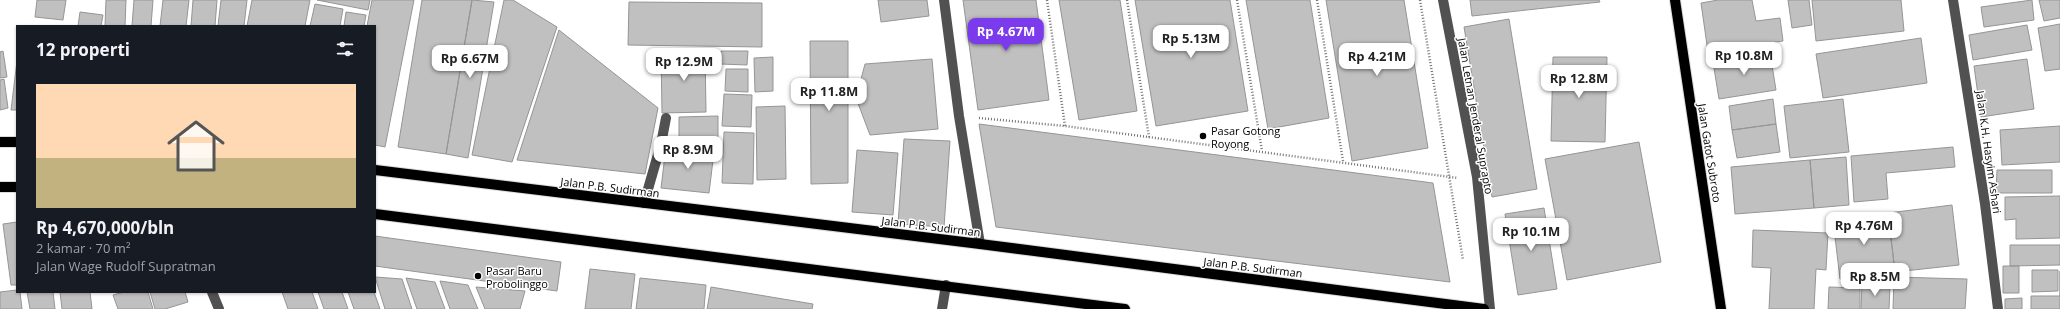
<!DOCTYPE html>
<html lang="id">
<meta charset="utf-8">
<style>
:root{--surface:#171b24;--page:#242831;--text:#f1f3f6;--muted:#9ea1a6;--line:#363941;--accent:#7c3aed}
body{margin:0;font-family:"Open Sans",sans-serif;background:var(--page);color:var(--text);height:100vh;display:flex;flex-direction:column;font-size:15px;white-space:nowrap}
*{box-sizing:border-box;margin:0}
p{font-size:13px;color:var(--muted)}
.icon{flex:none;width:22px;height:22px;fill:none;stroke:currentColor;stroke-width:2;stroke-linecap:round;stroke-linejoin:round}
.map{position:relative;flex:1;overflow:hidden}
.drawer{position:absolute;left:16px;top:25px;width:360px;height:268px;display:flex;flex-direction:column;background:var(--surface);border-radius:0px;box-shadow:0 1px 3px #0004}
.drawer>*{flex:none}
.price{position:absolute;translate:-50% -34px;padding:0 9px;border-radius:8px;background:#fff;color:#222;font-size:13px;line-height:26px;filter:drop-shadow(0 1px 2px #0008)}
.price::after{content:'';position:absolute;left:50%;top:24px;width:12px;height:9px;margin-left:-6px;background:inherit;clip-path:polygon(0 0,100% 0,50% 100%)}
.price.selected{background:var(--accent);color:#fff}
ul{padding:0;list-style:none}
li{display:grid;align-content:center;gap:8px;height:212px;padding:0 20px}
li+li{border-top:1px solid var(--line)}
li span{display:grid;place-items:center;height:124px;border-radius:0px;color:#555}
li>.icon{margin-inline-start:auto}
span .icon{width:72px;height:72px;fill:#fffc;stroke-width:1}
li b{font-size:17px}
h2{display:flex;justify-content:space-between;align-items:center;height:48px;padding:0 20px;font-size:17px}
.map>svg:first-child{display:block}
.building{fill:#c0c0c0;stroke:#959595}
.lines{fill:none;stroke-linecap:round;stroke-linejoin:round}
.major-casing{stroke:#dbdbdb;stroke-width:12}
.path{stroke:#737373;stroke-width:2.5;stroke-dasharray:1 2;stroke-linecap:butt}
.minor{stroke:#515151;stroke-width:10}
.major{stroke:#000;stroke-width:10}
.poi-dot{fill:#000;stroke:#fff;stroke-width:1.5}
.labels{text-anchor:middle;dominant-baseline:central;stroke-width:3;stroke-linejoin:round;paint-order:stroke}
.street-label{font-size:11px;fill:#000;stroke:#fff}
.poi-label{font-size:11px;fill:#000;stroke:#fff;text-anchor:start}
</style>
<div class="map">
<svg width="2060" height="309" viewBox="0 0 2060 309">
<rect width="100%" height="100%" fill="#fff"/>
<path class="building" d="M37,0H66L63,20L35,17Z
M106,0H126L125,26H105Z
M134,0H153L151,26H132Z
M163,0H189L186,26H160Z
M193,0H217L215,26H191Z
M221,0H247L244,26H218Z
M252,0H310L305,26H247Z
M317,0H370L368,10Z
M372,0H414L385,147L375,145V26H367Z
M422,0H472L446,154L398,147Z
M472,0L494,2L468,158L446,154Z
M504,0H513L557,27L512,162L472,155Z
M878,0H927L929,16L881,22Z
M963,0H1036L1049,100L978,110Z
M1059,0H1120L1137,111L1079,120Z
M1135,0H1230L1248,111L1156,126Z
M1246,0H1310L1329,118L1268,129Z
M1326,0H1404L1428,148L1352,161Z
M1470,0H1599L1600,2L1472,16Z
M1718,0H1752L1756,21L1780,18L1783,41L1708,52L1701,3Z
M1788,0H1809L1812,25L1792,28Z
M1812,0H1901L1904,31L1816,41Z
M2032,0L2034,20L1984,27L1981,7Z
M2039,0H2060V18L2044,21Z
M629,2L762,3V47L628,45Z
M315,4L343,9L340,26H310Z
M80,12L103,15L101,26H78Z
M346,12L366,15L364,26H344Z
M1509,19L1537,189L1492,197L1464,27Z
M2060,24V69L2045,71L2038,28Z
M2027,25L2032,50L1973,60L1969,35Z
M559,30L658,108L645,174L517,160Z
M1921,38L1927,83L1823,98L1816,54Z
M810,41H848V183L811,184Z
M3,51L7,77L0,78V52Z
M705,51L706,112L662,113L661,52Z
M721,51H748L747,65L720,64Z
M1770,53L1776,90L1719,99L1713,62Z
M773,57V91L755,92L754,58Z
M1553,57H1607L1605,142L1551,141Z
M932,59L938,129L870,135L856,98L865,64Z
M2027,59L2034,109L1981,117L1974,66Z
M17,61V110H11Z
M726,69H748V92L725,91Z
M4,79L8,108L0,110V80Z
M724,94L752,95L751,127L722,126Z
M1773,99L1776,124L1732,130L1729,106Z
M1843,99L1849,152L1790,158L1784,106Z
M785,106L786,179L757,180L756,107Z
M718,116V146H679V117Z
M979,124L1433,183L1450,282L996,227Z
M1776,124L1780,152L1737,158L1732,130Z
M2060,126V162L2002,165L2000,130Z
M724,132L754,133L753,184L722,183Z
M904,139L950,141L944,227L898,224Z
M1639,142L1661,262L1567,280L1545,159Z
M666,147L714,152L709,193L661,188Z
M1953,147L1955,167L1886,173L1888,199L1854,202L1851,156Z
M857,150L898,153L893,215L852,212Z
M1846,157L1849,205L1814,208L1810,160Z
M1810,160L1814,208L1735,214L1731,167Z
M1997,170H2052V193H1996Z
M2060,196V238L2016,239V219L2005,220V197Z
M1952,205L1959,265L1895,272L1888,213Z
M1544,208L1557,289L1518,295L1505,214Z
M1888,213L1895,272L1840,279L1833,220Z
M17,222V285H11L3,224Z
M1753,230L1828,233L1826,270L1816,269L1814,309H1769L1771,268L1752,267Z
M375,236L561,262L557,291L375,266Z
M2010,245H2060V265L2010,266Z
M2003,266H2019V293H2003Z
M590,269L635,274L631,309H585Z
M2032,270H2058V291L2032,292Z
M2060,271V309H2031V296H2060Z
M375,277L402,279L412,309H385Z
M1894,277L1967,279L1965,309H1893Z
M406,278L435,282L445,309H417Z
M640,278L706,285L704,309H636Z
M440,281L468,285L478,309H450Z
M1862,284L1890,285L1889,309H1861Z
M476,287L525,291L520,309H485Z
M711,287L813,304L812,309H707Z
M1829,287L1860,288V309H1828Z
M17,290V292H20L22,309H0V292Z
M27,292H53L55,309H30Z
M60,292H90L92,309H62Z
M124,292H148L153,309H118L113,295Z
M150,292H185L188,302L165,309H155Z
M282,292H312L318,309H288Z
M318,292H342L348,309H324Z
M348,292H374L380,309H354Z
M2022,298V309H2005V299Z"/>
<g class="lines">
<defs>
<path id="major" d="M1675,0L1721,309
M0,142H17
M375,170L980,244L1484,309
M0,187H17
M375,214L1125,309"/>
</defs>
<use href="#major" class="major-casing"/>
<path class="path" d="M1047,0L1065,126
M1127,0L1149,137
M1237,0L1262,151
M1317,0L1343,161
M1420,0L1463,260
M979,118L1065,126L1458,178"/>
<path class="minor" d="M944,0L959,116L980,244
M1443,0L1477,177L1490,309
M1953,0L1985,204L1998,309
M644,203L661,144L666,118
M212,292L219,309
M942,309L946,285"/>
<use href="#major" class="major"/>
</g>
<g class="poi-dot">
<circle cx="1203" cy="136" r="4"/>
<circle cx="478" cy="276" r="4"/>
</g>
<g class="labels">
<g class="street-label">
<text transform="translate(1476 116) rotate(80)">Jalan Letnan Jenderal Suprapto</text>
<text transform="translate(1989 152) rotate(82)">Jalan K.H. Hasyim Ashari</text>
<text transform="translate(1710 153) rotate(81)">Jalan Gatot Subroto</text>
<text transform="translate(610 187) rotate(7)">Jalan P.B. Sudirman</text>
<text transform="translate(931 226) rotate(7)">Jalan P.B. Sudirman</text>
<text transform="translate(1253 267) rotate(7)">Jalan P.B. Sudirman</text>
</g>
<g class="poi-label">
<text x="1211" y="130">Pasar Gotong<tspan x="1211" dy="13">Royong</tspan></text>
<text x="486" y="270">Pasar Baru<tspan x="486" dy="13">Probolinggo</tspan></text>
</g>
</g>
</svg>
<b class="price selected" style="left:1006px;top:52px">Rp 4.67M</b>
<b class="price" style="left:1191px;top:59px">Rp 5.13M</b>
<b class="price" style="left:1744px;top:76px">Rp 10.8M</b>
<b class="price" style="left:1377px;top:77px">Rp 4.21M</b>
<b class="price" style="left:470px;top:79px">Rp 6.67M</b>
<b class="price" style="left:684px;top:82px">Rp 12.9M</b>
<b class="price" style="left:1579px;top:99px">Rp 12.8M</b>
<b class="price" style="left:829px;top:112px">Rp 11.8M</b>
<b class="price" style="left:688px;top:170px">Rp 8.9M</b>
<b class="price" style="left:1864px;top:246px">Rp 4.76M</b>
<b class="price" style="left:1531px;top:252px">Rp 10.1M</b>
<b class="price" style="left:1875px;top:297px">Rp 8.5M</b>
<section class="drawer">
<h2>12 properti<svg class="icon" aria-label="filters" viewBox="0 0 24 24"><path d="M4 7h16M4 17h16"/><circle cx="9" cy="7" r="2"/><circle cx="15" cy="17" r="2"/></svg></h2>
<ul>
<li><span style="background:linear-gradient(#ffd9b3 60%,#c2b280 0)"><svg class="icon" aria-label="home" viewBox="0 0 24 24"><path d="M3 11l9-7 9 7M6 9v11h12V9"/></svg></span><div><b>Rp 4,670,000/bln</b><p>2 kamar · 70 m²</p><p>Jalan Wage Rudolf Supratman</p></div></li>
</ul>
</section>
</div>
